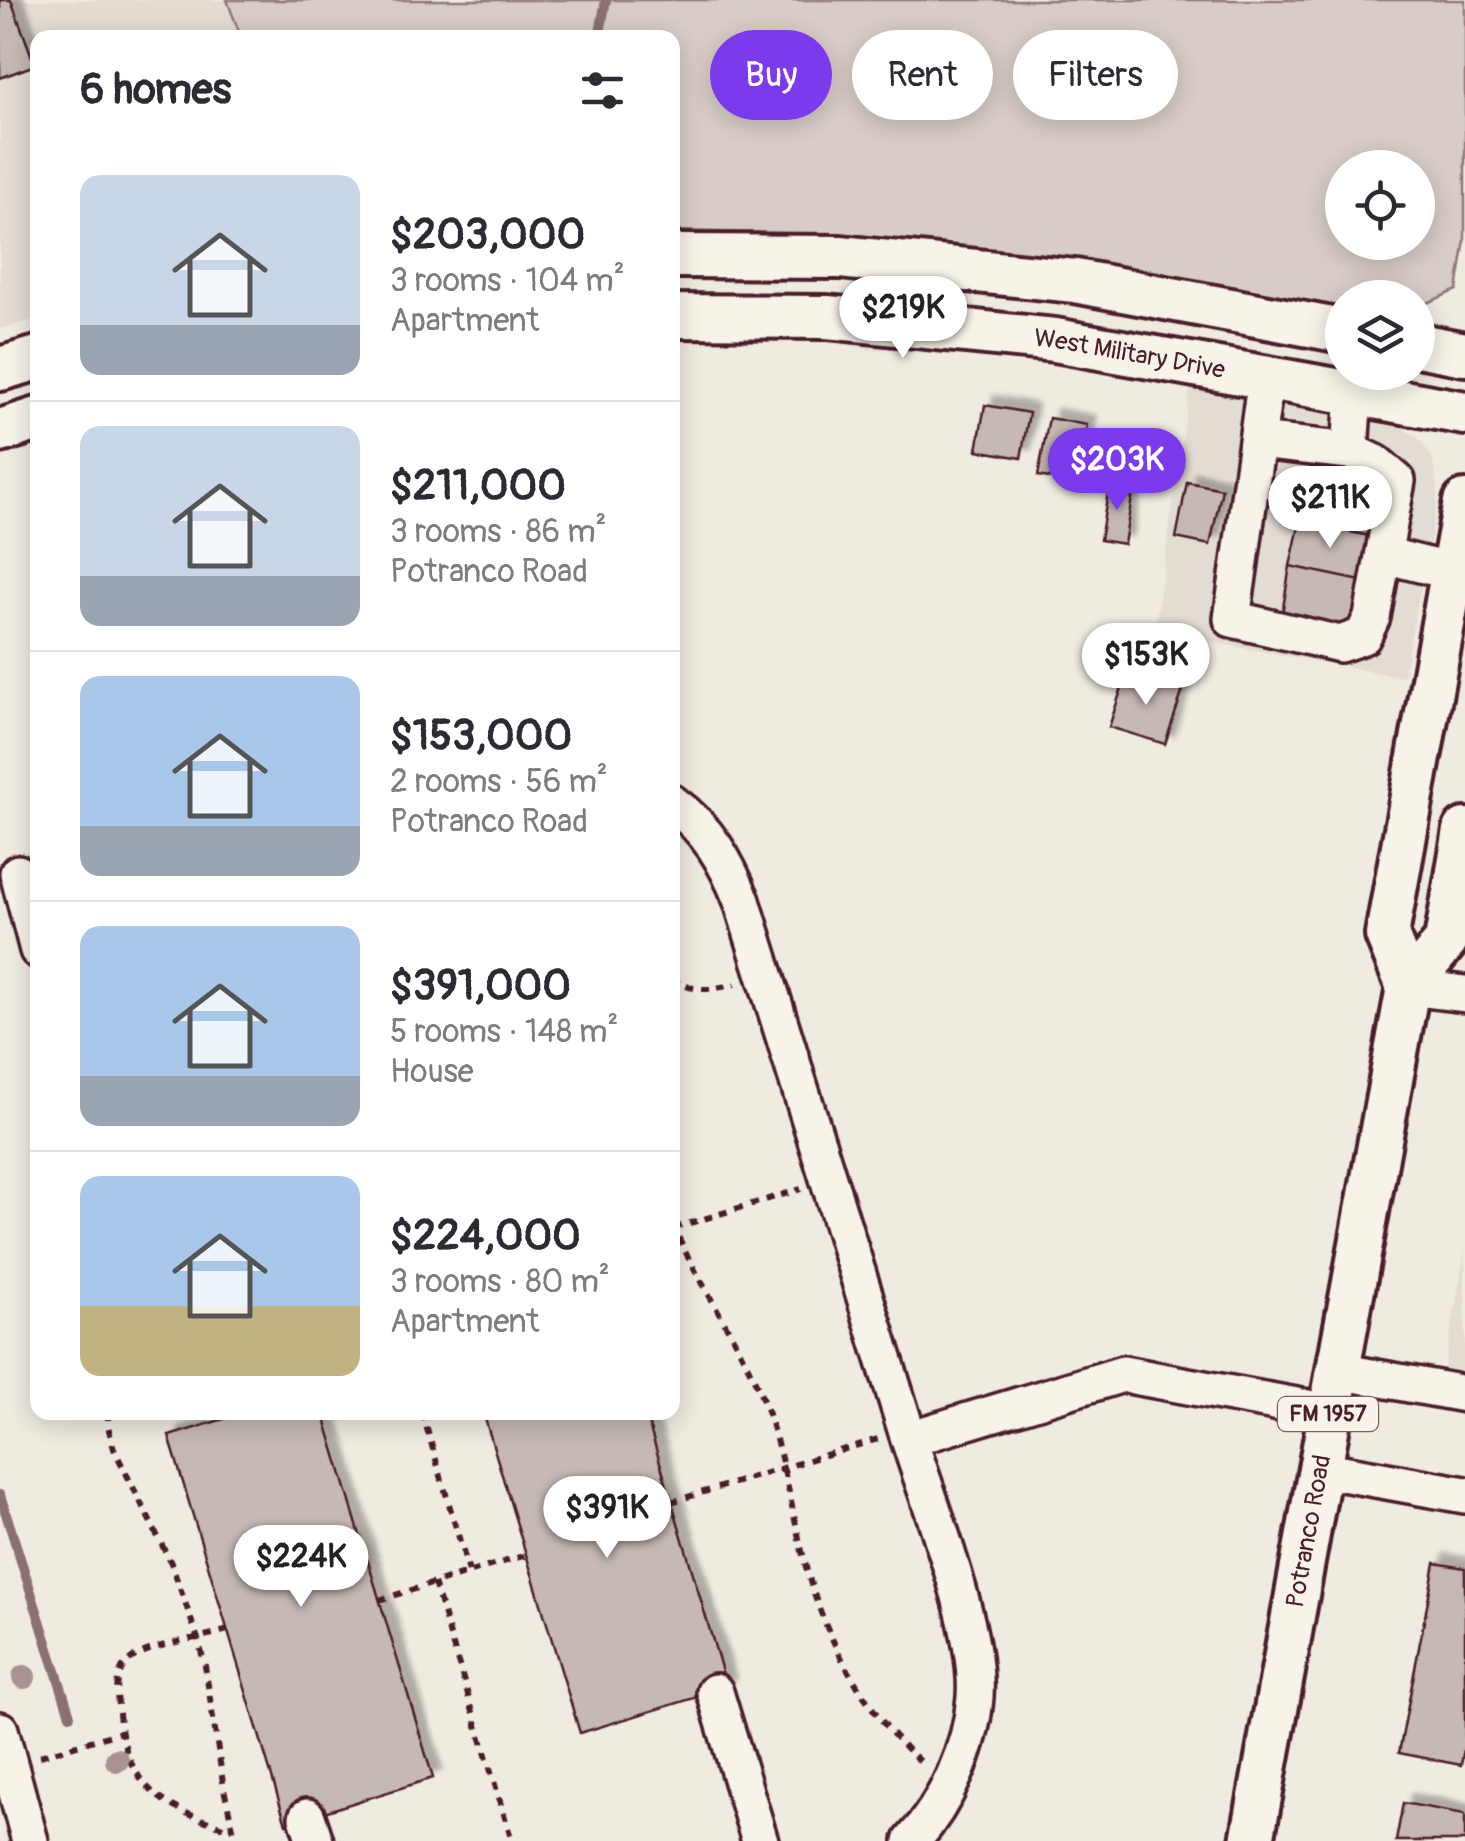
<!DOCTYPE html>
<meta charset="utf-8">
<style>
:root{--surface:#fff;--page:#f7f7f7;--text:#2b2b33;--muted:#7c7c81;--line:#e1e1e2;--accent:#7c3aed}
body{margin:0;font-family:Pangolin,sans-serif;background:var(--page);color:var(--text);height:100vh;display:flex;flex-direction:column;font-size:38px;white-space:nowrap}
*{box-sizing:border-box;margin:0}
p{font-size:32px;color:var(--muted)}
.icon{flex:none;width:55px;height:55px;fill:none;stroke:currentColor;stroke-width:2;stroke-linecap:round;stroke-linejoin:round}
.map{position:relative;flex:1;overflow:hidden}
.side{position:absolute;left:30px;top:30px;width:650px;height:1390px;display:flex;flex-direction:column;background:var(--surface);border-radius:20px;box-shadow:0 5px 25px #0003}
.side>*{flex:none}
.guide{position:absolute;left:710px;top:30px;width:605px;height:90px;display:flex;gap:20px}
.controls{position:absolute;left:1325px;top:150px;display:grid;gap:20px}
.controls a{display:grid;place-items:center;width:110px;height:110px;border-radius:50%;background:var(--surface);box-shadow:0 5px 25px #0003;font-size:50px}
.price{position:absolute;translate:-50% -85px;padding:0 22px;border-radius:35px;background:#fff;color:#222;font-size:32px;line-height:65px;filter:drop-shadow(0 2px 5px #0008)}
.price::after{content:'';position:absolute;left:50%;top:60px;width:30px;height:22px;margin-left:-15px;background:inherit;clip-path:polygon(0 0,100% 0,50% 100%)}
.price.active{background:var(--accent);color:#fff}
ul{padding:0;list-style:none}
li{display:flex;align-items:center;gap:30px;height:250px;padding:0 50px}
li+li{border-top:2px solid var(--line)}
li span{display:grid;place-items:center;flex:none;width:280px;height:200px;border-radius:20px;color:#555}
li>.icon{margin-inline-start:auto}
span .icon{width:120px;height:120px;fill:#fffc;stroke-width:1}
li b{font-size:42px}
h2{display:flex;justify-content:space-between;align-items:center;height:120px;padding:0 50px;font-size:42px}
.tag{padding:0 35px;border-radius:45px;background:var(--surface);box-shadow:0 5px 25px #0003;font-size:35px;line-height:90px}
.tag.active{background:var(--accent);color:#fff}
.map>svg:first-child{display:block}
.built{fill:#e3dcd2}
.green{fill:#d8cdc6;stroke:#917678;stroke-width:2.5;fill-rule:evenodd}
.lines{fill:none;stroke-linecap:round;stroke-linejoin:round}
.stream{stroke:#8b6f72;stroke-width:10}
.building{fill:#c6b8b3;stroke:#4a1f2b;stroke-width:2.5;filter:url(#shadow)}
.minor-casing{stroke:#4a1f2b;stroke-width:42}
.major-casing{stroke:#4a1f2b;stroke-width:50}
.path{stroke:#4a1f2b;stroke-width:6;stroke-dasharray:8 8;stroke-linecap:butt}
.minor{stroke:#f7f3e8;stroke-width:35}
.major{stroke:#f7f3e8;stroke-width:42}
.tree{fill:#a89292}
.labels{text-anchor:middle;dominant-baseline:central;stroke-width:8;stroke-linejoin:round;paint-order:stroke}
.shield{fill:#f7f3e8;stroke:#7e5f64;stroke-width:2.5}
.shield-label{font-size:22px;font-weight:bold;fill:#4a1f2b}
.street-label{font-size:25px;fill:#4a1f2b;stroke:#f7f3e8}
</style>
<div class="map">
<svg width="1465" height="1841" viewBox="0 0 1465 1841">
<defs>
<filter id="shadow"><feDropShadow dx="9" dy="-9" stdDeviation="2.5" flood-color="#0004"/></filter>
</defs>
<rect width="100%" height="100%" fill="#f0ebe0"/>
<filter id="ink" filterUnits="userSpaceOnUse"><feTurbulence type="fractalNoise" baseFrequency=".01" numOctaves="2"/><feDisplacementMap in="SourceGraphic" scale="20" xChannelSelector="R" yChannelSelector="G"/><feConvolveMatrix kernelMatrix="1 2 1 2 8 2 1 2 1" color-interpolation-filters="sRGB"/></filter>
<g filter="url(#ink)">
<path class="built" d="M0,0H249L263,37L38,38L37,319L0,329Z
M1190,389L1394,423L1418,438L1432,457L1437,483V504L1403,677L1154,632Z
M1465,1251V1414L1437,1409Z"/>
<path class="green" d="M227,0H1465V240L1457,290L1418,307V298H1342V308L1104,268L973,251L819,234L673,231L672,38L241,37ZM1342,168H1418V242H1342Z"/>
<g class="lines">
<path class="stream" d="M599,38L606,0
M0,1495L70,1715"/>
</g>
<path class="building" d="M0,0H11L35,65L0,78Z
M985,405L1029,413L1021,458L977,450Z
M1049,418L1087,425L1076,483L1038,476Z
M1310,469L1381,483L1370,536L1300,522Z
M1110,481L1134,486L1124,544L1100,540Z
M1187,482L1222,489L1210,545L1176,538Z
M1300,522L1370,536L1361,581L1290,566Z
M1290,566L1361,581L1350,633L1281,620Z
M1127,672L1183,690L1165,744L1109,727Z
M246,1412H323L433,1778L286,1824L169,1436Z
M483,1412H645L727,1688L580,1733Z
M1435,1563L1465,1568V1744L1461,1765L1399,1753Z
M1403,1803L1465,1814V1841H1396Z"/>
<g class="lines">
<defs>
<path id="minor" d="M1266,377L1232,619L1340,644L1363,636L1372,617L1397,481L1376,463L1350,451L1354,393
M1257,441L1350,451
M1384,555L1452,572
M672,803C708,829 726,861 742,901L909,1439
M18,873L38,950
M1408,987L1465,994
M1338,1371L1465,1394
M1320,1469L1465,1495
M715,1692L760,1841
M0,1730L30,1841
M307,1817L315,1841
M912,1841C946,1804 971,1748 975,1697C980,1630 930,1506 909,1439L1123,1374L1329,1412"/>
<g id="major">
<path d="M672,256L840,257L1075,281L1342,331"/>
<path id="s1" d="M672,316L827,317L1055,340L1465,413"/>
<path d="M1418,345L1465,354"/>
<path d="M0,369L38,358"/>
<path d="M0,431L38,419"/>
<path d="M1408,987L1387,935L1465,502"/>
<path id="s2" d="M1252,1841L1408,987L1446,941L1465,830"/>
</g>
</defs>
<use href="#minor" class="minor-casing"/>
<use href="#major" class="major-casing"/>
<path class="path" d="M672,979C694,993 711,990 735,984
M672,1223C697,1282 736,1334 760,1393C784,1451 791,1511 807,1571C826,1640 869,1720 925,1765
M674,1228L801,1189
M108,1412V1426L114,1449L171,1563L198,1639L205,1666L224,1789L236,1841
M228,1412L230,1418
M422,1412L469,1572
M671,1502L878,1439
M434,1583L512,1841
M379,1600L526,1555
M228,1630C203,1638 143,1645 126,1663C114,1677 117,1697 119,1714C127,1792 166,1808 232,1830
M40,1756L121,1732"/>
<use href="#minor" class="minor"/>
<use href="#major" class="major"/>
</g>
<g class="tree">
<circle cx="24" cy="1677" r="12"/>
<circle cx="117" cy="1760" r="12"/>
</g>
</g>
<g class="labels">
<rect class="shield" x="1278" y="1397" width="100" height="34" rx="8"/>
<g class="shield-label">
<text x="1328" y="1414">FM 1957</text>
</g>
<g class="street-label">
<text stroke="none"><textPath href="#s1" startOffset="460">West Military Drive</textPath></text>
<text stroke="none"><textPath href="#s2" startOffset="315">Potranco Road</textPath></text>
</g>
</g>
</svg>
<div class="controls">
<a><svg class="icon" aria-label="locate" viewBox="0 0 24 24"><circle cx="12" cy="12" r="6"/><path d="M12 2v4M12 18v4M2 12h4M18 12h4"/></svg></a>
<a><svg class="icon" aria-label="layers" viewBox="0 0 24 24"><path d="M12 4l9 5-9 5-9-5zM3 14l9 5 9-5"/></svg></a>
</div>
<b class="price" style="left:903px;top:361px">$219K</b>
<b class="price active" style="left:1117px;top:513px">$203K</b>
<b class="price" style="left:1330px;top:551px">$211K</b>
<b class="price" style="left:1146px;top:708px">$153K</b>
<b class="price" style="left:607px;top:1561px">$391K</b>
<b class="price" style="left:301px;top:1610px">$224K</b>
<div class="guide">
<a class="tag active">Buy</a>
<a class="tag">Rent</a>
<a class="tag">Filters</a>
</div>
<section class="side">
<h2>6 homes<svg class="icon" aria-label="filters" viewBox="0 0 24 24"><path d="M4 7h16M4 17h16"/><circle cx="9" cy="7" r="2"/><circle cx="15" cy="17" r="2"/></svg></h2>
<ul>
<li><span style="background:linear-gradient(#c9d6e8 75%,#9aa5b1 0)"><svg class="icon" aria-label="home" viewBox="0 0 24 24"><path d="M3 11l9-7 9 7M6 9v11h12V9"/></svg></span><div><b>$203,000</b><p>3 rooms · 104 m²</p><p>Apartment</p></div></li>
<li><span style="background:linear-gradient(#c9d6e8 75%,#9aa5b1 0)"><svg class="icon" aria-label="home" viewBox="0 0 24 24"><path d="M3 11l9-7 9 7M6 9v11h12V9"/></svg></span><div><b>$211,000</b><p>3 rooms · 86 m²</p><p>Potranco Road</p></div></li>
<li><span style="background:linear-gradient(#a9c7e8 75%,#9aa5b1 0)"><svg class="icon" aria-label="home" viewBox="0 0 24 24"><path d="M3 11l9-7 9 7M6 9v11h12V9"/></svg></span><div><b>$153,000</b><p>2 rooms · 56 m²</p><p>Potranco Road</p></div></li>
<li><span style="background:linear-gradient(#a9c7e8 75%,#9aa5b1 0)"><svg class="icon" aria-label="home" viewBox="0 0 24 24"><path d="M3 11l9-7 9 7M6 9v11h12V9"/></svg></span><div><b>$391,000</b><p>5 rooms · 148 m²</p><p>House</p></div></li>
<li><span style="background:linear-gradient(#a9c7e8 65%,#c2b280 0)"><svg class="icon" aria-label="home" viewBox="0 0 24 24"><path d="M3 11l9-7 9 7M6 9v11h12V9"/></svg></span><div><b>$224,000</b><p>3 rooms · 80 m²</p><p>Apartment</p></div></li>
</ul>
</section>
</div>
